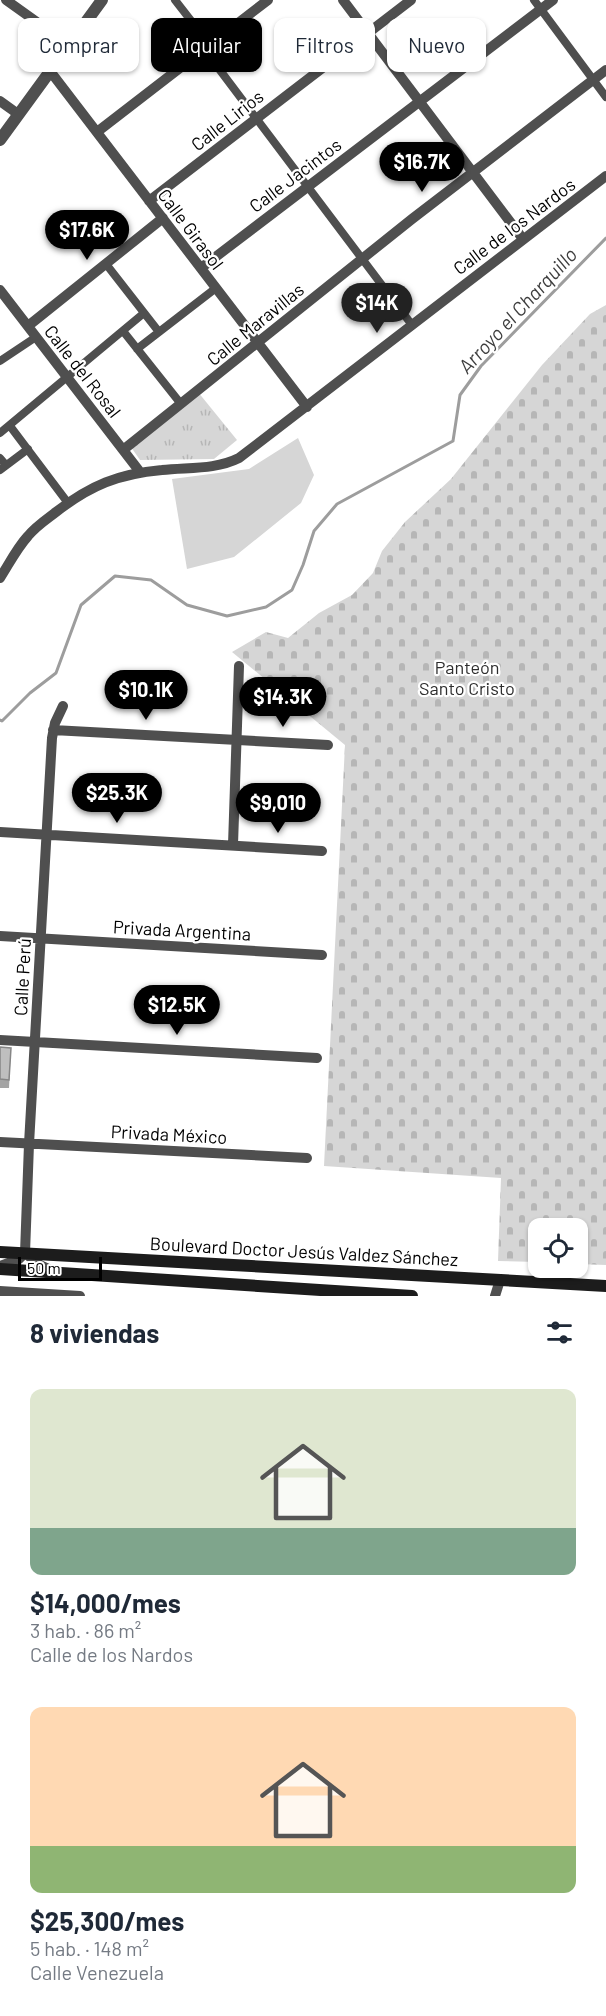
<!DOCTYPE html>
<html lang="es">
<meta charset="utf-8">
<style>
:root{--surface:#fff;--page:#f2f2f3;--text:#1f2937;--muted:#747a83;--accent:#000}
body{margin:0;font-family:Barlow,sans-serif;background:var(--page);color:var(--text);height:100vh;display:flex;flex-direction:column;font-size:22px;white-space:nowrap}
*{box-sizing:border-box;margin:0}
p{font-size:20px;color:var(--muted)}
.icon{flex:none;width:33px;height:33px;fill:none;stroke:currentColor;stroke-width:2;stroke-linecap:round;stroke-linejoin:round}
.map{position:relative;height:1296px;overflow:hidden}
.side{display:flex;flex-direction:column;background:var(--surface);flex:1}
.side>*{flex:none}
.top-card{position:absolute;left:18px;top:18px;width:570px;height:54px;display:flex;gap:12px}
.buttons{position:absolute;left:528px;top:1218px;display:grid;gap:12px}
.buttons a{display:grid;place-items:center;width:60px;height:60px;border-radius:12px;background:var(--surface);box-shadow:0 2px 4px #0004;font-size:30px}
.scale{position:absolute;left:18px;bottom:15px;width:84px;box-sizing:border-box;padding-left:6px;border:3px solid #000;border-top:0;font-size:16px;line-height:21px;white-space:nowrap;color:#000;-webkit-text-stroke:4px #fff;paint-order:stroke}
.price{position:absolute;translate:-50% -51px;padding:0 14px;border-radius:21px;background:var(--accent);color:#fff;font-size:20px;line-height:39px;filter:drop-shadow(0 2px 3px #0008)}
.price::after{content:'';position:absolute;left:50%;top:36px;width:18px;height:14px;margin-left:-9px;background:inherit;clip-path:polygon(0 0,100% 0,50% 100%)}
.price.current{background:#222;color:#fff}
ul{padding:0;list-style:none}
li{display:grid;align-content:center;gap:12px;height:318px;padding:0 30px}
li span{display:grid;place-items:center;height:186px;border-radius:12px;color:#555}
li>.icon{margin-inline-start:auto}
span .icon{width:108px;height:108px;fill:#fffc;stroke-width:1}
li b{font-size:26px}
h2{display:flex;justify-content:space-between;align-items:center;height:72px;padding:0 30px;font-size:26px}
.tag{padding:0 21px;border-radius:12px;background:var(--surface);box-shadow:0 2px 4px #0004;font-size:21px;line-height:54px}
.tag.current{background:var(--accent);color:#fff}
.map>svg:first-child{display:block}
.grass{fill:url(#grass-tufts)}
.cemetery{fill:url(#cemetery-stones)}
.pitch{fill:#d6d6d6}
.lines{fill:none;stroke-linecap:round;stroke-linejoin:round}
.stream{stroke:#9d9d9d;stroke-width:3}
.pedestrian{stroke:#4f4f4f;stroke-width:8}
.minor{stroke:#4f4f4f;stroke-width:10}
.tertiary{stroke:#4f4f4f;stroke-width:12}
.secondary{stroke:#1c1c1c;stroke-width:12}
.wall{fill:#a4a4a4}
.building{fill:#bfbfbf;stroke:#868686;stroke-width:1.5}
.labels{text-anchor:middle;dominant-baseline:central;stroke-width:4.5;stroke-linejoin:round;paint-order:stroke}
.street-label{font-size:18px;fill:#000;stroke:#fff}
.park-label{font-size:18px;fill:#2d2d2d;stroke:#fff}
.water-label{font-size:20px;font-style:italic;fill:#3e3e3e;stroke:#fff}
</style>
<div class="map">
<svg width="606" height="1296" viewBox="0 0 606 1296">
<defs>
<pattern id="grass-tufts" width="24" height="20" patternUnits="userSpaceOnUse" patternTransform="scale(1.5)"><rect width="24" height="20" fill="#d6d6d6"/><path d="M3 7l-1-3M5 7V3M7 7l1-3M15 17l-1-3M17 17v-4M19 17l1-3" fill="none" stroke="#b6b6b6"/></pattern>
<pattern id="cemetery-stones" width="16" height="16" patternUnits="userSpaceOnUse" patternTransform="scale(1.5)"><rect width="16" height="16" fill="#d6d6d6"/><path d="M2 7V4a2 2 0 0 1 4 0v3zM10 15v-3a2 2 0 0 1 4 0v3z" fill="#b6b6b6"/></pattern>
</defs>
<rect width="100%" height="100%" fill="#fff"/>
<path class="grass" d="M198,392L237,440L214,459L140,460L131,447Z"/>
<path class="cemetery" d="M606,305V1265L578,1264V1228H538V1262L498,1261L501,1178L324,1166L345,745L232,652L266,632L288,638L319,613L352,595L373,573L382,551L405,522L451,479L542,365L590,314Z"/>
<path class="pitch" d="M298,438L314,475L301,503L234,557L187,569L172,479L249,469Z"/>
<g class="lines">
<path class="stream" d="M0,720L2,721L30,693L56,673L81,605L115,576L151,580L187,605L227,616L266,607L292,590L303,565L314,531L337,504L453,441L460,395L481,366L606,238"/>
<path class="pedestrian" d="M175,0L210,45
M534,0L606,97
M204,49L412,325
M106,264L159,332
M123,331L181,404
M137,349L216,288
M0,361L36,337
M10,426L68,503
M0,433L144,313
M0,458L6,465
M0,470L28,449"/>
<path class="minor" d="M6,0L69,45
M343,0L523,239
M50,71L307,407
M0,101L18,114
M97,132L268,0
M149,201L411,0
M201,268L553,0
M0,290L140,472
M28,326L163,218
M123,450L412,219L606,70
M0,578C9,564 17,548 28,536C36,526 47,519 56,512C91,485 118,474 162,470C188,467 215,470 239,458L606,176
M53,730L328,745
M0,832L322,851
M233,845L239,666
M0,936L322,955
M0,1040L317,1058
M0,1142L307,1158
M25,1253L40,1265L55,1272
M0,1266L19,1259L25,1253L29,1144L52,738L55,723L63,706
M0,1291L80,1296
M495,1296L500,1280"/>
<path class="tertiary" d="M0,140L102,0"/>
<path class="secondary" d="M0,1252L606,1286
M0,1269L412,1296"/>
</g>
<path class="wall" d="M0,1047L11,1048L9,1088H0Z"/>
<path class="building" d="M0,1047L11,1048L9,1080L0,1079Z"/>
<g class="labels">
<g class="street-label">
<text transform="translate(227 120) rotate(-38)">Calle Lirios</text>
<text transform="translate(295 175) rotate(-37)">Calle Jacintos</text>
<text transform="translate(514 226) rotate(-37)">Calle de los Nardos</text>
<text transform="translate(191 229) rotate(53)">Calle Girasol</text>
<text transform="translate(255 324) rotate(-39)">Calle Maravillas</text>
<text transform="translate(83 371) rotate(52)">Calle del Rosal</text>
<text transform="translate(182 930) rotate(3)">Privada Argentina</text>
<text transform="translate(22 977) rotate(-87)">Calle Perú</text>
<text transform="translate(169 1134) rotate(3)">Privada México</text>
<text transform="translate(304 1251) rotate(3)">Boulevard Doctor Jesús Valdez Sánchez</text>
</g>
<g class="park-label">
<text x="467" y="667">Panteón<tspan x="467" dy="21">Santo Cristo</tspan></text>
</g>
<g class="water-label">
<text transform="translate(517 310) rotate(-47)">Arroyo el Charquillo</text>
</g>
</g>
</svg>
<div class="buttons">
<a><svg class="icon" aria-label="locate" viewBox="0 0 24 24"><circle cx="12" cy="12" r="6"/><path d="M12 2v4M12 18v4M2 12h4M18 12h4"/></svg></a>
</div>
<div class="scale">50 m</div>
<b class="price" style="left:422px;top:193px">$16.7K</b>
<b class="price" style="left:87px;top:261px">$17.6K</b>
<b class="price current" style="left:377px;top:334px">$14K</b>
<b class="price" style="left:146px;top:721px">$10.1K</b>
<b class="price" style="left:283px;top:728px">$14.3K</b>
<b class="price" style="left:117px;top:824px">$25.3K</b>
<b class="price" style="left:278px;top:834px">$9,010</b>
<b class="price" style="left:177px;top:1036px">$12.5K</b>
<div class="top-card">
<a class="tag">Comprar</a>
<a class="tag current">Alquilar</a>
<a class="tag">Filtros</a>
<a class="tag">Nuevo</a>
</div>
</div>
<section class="side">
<h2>8 viviendas<svg class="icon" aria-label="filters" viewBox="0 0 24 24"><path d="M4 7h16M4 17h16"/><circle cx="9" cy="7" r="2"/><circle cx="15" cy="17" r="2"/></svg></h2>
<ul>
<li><span style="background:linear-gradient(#dfe7d0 75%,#7fa58c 0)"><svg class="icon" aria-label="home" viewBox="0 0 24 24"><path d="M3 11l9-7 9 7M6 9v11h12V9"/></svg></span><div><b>$14,000/mes</b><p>3 hab. · 86 m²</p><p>Calle de los Nardos</p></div></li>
<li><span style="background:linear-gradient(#ffd9b3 75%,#8fb573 0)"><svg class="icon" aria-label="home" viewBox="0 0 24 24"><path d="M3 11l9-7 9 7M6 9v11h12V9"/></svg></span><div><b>$25,300/mes</b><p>5 hab. · 148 m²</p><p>Calle Venezuela</p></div></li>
</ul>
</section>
